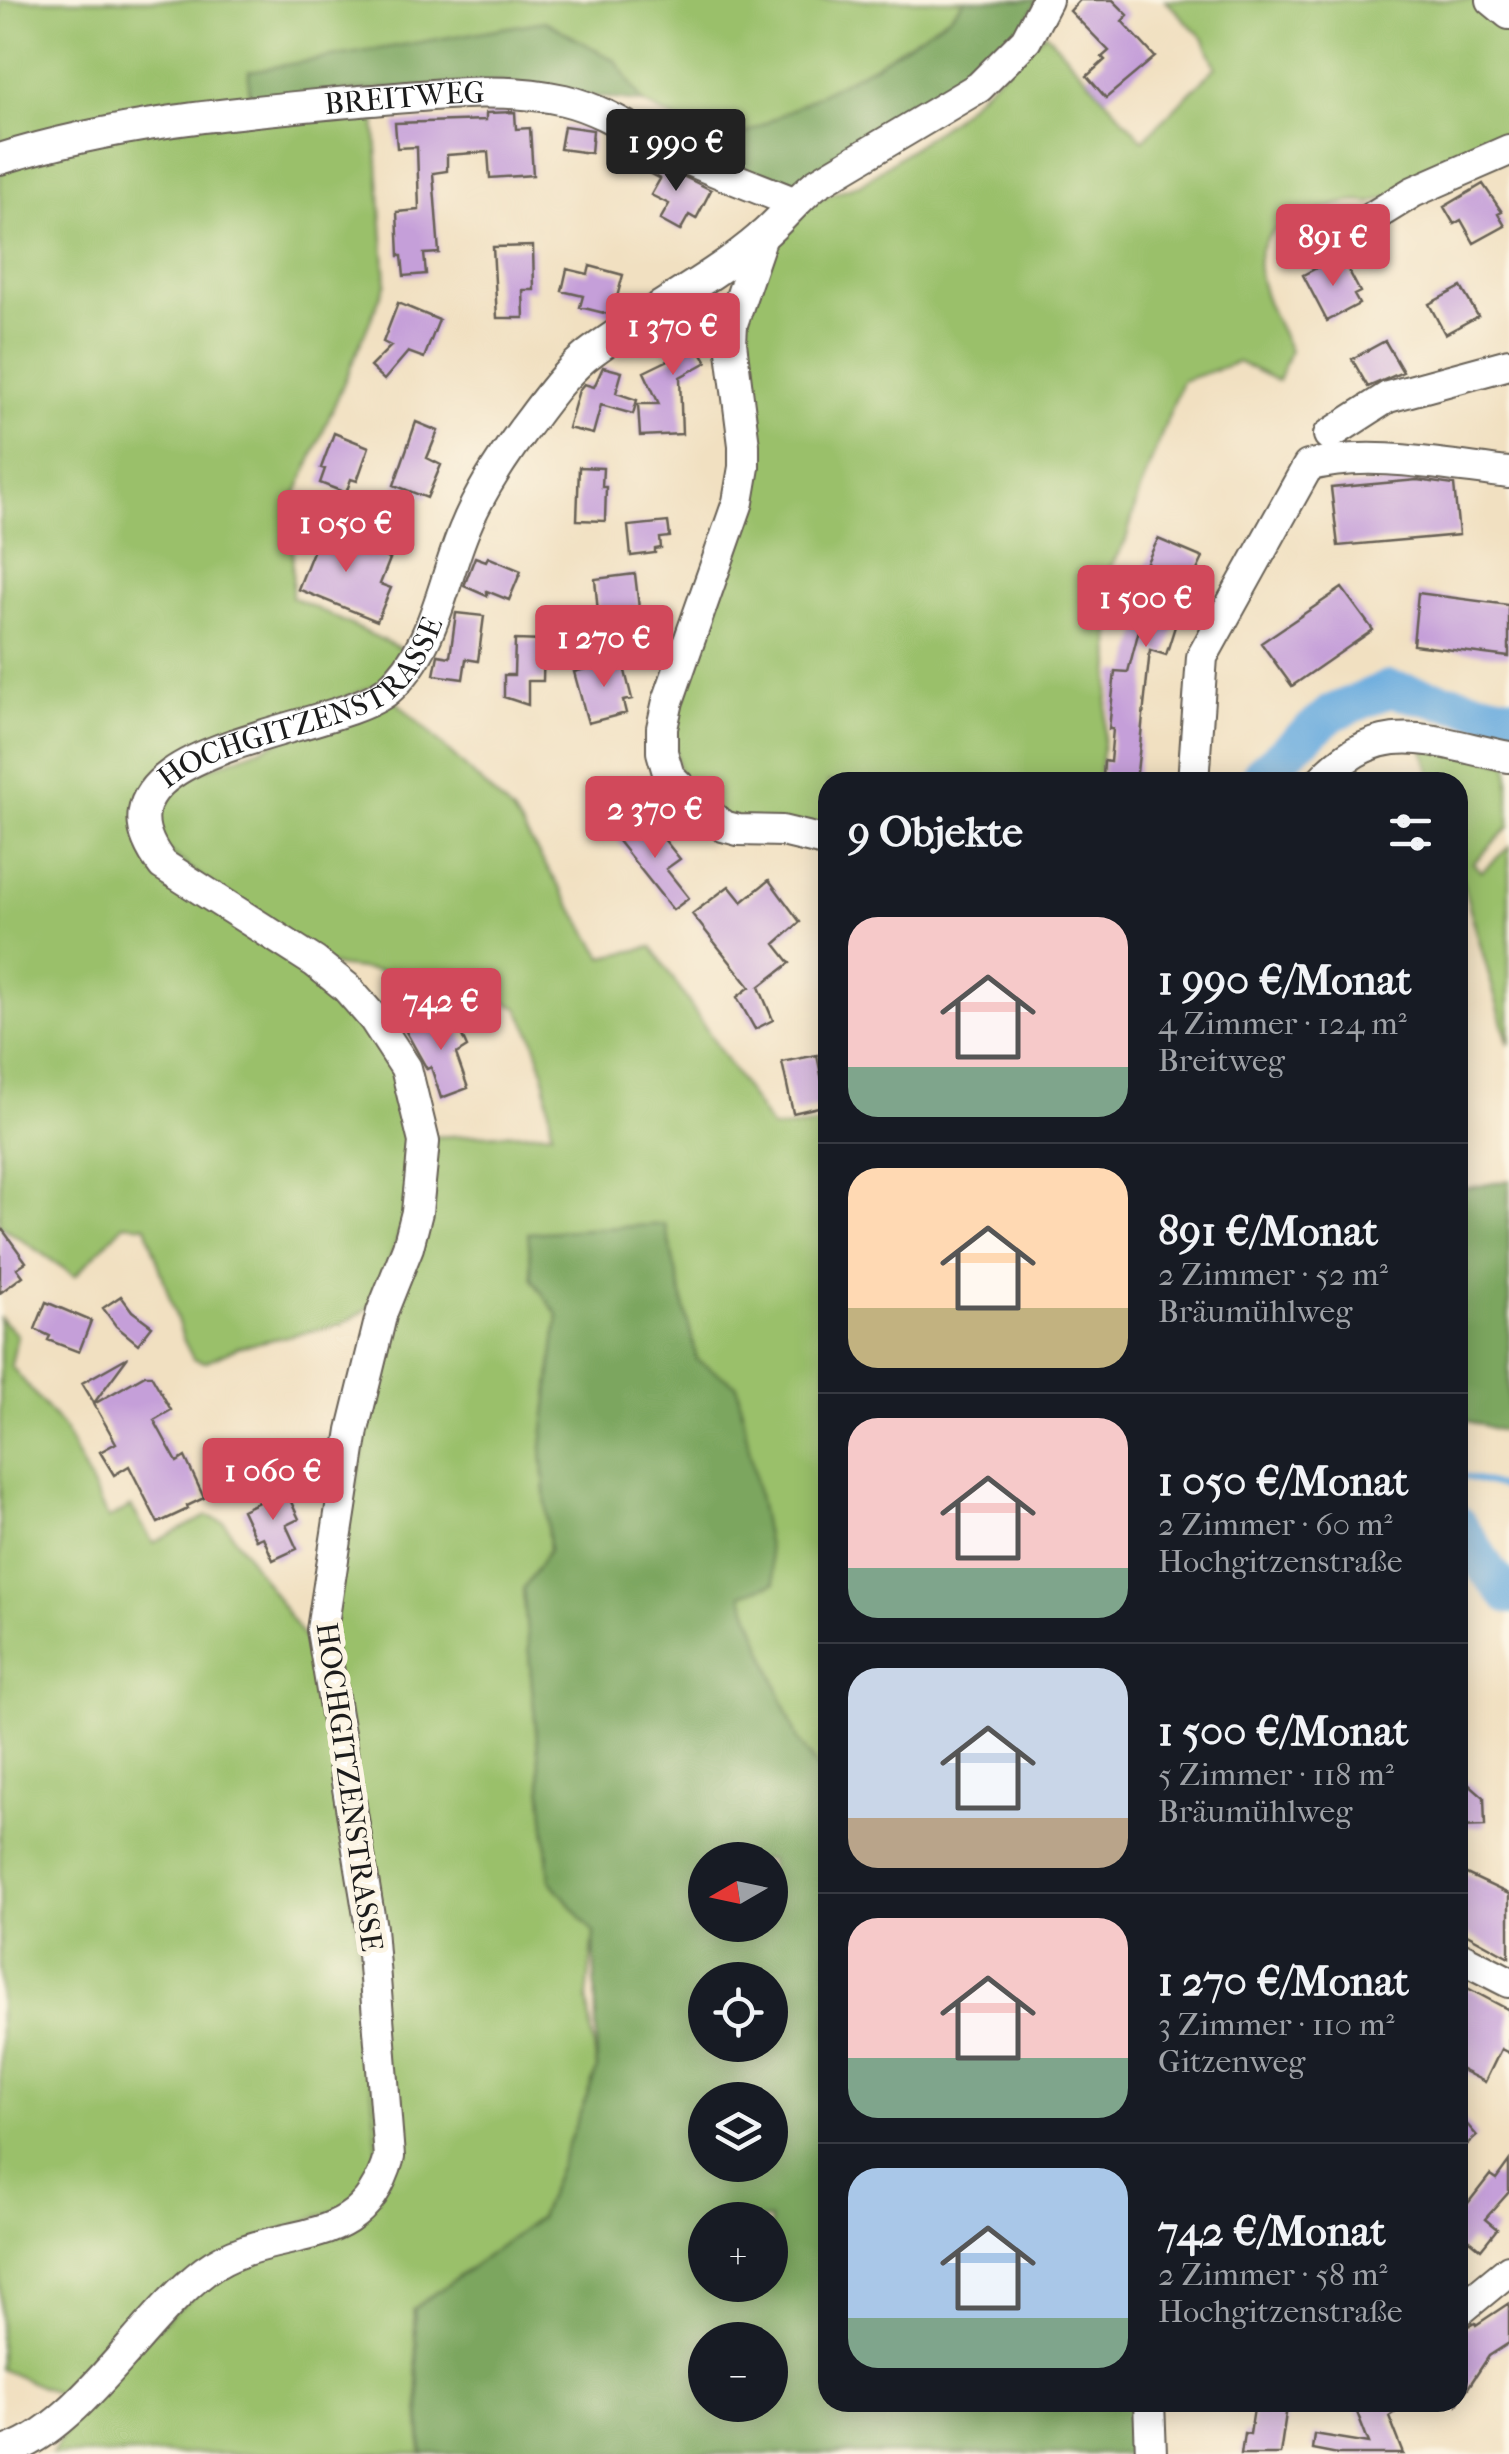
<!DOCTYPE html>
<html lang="de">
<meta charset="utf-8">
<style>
:root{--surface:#171b24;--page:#242831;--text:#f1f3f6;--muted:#9ea1a6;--line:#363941;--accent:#d1495b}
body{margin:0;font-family:"IM FELL French Canon",serif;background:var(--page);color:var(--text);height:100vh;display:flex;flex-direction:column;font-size:38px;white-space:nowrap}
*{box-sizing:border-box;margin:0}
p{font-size:32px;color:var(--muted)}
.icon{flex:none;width:55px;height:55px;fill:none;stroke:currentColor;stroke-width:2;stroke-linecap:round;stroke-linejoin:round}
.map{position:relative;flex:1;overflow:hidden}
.side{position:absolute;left:818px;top:772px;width:650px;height:1640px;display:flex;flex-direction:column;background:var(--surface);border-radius:30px;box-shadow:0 5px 25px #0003}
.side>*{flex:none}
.needle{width:65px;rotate:261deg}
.fabs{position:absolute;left:688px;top:1842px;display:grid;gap:20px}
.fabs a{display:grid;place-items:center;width:100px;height:100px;border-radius:50%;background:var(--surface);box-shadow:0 5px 25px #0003;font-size:50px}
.price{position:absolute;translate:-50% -85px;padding:0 22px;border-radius:10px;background:var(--accent);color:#fff;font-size:32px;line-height:65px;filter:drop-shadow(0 2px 5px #0008)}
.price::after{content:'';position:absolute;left:50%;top:60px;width:30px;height:22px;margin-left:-15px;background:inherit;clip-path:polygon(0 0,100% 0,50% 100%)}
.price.active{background:#222;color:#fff}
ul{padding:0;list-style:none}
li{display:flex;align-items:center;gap:30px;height:250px;padding:0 30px}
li+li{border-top:2px solid var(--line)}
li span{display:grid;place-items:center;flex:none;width:280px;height:200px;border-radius:30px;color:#555}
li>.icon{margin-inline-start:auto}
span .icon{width:120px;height:120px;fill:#fffc;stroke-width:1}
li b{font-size:42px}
h2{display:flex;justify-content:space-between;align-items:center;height:120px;padding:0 30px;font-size:42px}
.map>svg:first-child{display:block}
.green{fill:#9ac06b;stroke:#5b6e44;stroke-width:2.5}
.forest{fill:#7ba65f;stroke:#4c613e;stroke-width:2.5;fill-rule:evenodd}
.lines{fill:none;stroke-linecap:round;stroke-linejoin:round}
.stream{stroke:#69abde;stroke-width:6}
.river{stroke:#69abde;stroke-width:38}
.building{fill:#c59fd9}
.minor-casing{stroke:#676156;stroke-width:34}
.minor{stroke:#fff;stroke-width:30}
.labels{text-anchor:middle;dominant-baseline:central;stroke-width:10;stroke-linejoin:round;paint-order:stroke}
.street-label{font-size:30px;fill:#1c1c1c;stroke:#fcf5e5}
</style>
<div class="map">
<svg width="1509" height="2454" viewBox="0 0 1509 2454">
<rect width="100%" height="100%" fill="#fcf5e5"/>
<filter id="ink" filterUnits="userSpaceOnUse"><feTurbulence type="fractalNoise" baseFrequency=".01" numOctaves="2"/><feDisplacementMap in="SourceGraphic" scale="20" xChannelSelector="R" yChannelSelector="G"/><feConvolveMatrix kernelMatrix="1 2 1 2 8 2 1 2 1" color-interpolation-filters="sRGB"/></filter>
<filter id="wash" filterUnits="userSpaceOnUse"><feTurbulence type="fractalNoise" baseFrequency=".0048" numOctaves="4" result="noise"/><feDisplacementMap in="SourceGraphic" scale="40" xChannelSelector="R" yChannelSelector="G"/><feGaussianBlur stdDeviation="2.25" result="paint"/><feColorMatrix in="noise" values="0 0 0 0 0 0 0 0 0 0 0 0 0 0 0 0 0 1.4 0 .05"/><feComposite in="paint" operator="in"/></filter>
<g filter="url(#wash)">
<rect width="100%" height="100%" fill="#f1e0c1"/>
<path class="green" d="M0,0H965L950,16L875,65L725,145L643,103L616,61L249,71V96L373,89L386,283L294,500L292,597L412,654L388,681L190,757L142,829L323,974L408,1083L417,1187L373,1305L342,1324L238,1347L205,1362L193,1359L184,1341L146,1226L124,1224L75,1276L0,1225Z
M1165,0H1473L1509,28V158L1370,203C1349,198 1331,207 1311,215C1300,220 1284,223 1275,230C1237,260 1275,316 1290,351L1278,381L1238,362L1182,381L1139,493L1126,540L1108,571L1111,667L1099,782H828L827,831L723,817L681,780L668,717L748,490L735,352L757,263L798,205L861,184L953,119L1045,32L1143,140L1216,67L1203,38Z
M389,699L397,702L513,813L603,957L652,947L772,1129L827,1124V1782L798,1740L741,1593L775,1583L697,1360L665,1225L532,1279L558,1315L542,1447L549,1550L523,1590L550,1880L594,1933L587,1998L597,2070L539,2218L413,2309L422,2454H52L74,2412L194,2284L381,2190L327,1620L429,1137L552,1132L544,1072L533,1037L518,1008L471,986L446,979L326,965L176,864L154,831L168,784Z
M1422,743L1509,763V827L1473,863L1481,872L1509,847V1045L1458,867V782H1433Z
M0,1318L17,1335L11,1366L64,1429L108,1519L131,1506L153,1543L207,1516L224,1522L314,1652L358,1869L382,2140L361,2201L258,2239L74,2401L0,2369Z"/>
<path class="forest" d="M965,0H1037L1017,48L789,190L727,170L725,145L875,65L950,16Z
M545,21L616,61L643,103L498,83L249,96V71Z
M1509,1180V1433L1464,1420L1458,1406V1190Z
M665,1224L697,1360L737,1385L775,1583L742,1594L798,1740L827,1782L828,2402L1141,2403L1136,2454H423L414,2309L539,2218L597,2070L594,1933L550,1880L523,1589L549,1550L542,1447L558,1315L532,1279L528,1233ZM705,1860H770V1925H705ZM705,1980H770V2045H705ZM705,2100H770V2165H705ZM705,2220H770V2285H705ZM705,2340H770V2405H705Z"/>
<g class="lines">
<path class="stream" d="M1458,1475L1509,1489"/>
<path class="river" d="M1260,782L1261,774L1332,713L1389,689L1509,715
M1458,1524L1487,1570L1509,1595"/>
</g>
<g id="blocks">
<path class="building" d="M1080,0H1113L1128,15L1122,21L1155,57L1106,98L1087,76L1105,60L1102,57L1109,51L1070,11Z
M515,112L516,129L530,128L533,175L490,178L488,152L447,155V171L433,173L439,253L424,254L426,274L404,276L402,256H399L397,212L419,210L417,147L397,148L395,123L486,120V113Z
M564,126L593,130L591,153L560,149Z
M642,156L711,190L696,219L689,215L680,231L660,220L669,204L651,195L660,179L637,167Z
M1483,184L1502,212L1498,214L1505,226L1474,243L1461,220L1454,224L1444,207Z
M533,246L534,290H523L524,318H497L493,247Z
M1334,259L1340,270L1347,267L1360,292L1354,295L1359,304L1327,321L1303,275Z
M590,266L623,275L612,315L580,307L583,296L562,291L567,269L588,274Z
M1461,287L1478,316L1445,334L1429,304Z
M398,303L439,320L424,358L408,352L384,380L370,367L391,346L383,342Z
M685,313L690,320L701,313L713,333L697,345L707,362L680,377L682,434L640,436L638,404H659L644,372L681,354L665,326Z
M1385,341L1403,372L1368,387L1352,359Z
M603,367L622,372L616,393L637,400L633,414L601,405L593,434L568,428L579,390L584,384L594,387Z
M416,422L438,431L427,458L441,465L427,498L394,485Z
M334,433L369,447L357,481L351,479L346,493L320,483L325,469L321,468Z
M579,467L603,468L602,487H606L605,521L577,520Z
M1417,480L1454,485L1459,535L1338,546L1331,488Z
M668,522L670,537L660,538L661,548L655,549V553L631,556L628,526Z
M324,524L353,536L349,544L390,559L380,584L391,588L377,621L298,589Z
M1158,539L1203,558L1172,622L1176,623L1166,655L1150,650L1136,782H1110V778L1103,777L1104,761L1110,762L1113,729H1109L1115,671L1128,672L1141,622L1126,618L1137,583Z
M475,557L486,561L488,557L521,571L509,600L487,591V596L464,586Z
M635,574L639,608L634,609L636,638L608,641L605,612L598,613L595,579Z
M1342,588L1373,630L1292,686L1261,643Z
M1418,593L1509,605V657L1413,645Z
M456,613L484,616L478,661L466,659L463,679L434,675L438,655L450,657Z
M515,640L544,641L543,681H528V705L504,697V675H514Z
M622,659L632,699L623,701L626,713L588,723L574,672Z
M647,818L680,859L666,869L689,898L673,910L618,841Z
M769,880L800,922L775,944L790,963L759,987L773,1020L755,1029L737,997L750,987L692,914L729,886L742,902Z
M453,1016L467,1047L456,1054L468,1088L441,1098L431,1067L427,1069L404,1028L419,1019L430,1028Z
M817,1055L827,1105L793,1113L782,1062Z
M0,1226L26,1262L17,1268L23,1276L0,1293Z
M121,1296L132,1311L152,1326L138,1344L116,1326L103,1308Z
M46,1302L91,1321L79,1352L48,1340L50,1336L35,1329Z
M128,1357L94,1403L82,1383Z
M145,1375H151L171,1410L154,1420L177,1462L185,1457L204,1498L187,1506L188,1509L158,1523L129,1466L114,1475L100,1452L116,1443L94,1404Z
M285,1489L299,1519L286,1525L297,1549L273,1560L263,1537L256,1540L242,1510Z
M1458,1774L1484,1797L1485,1826L1458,1827Z
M1458,1870L1509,1894V1957L1458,1929Z
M1458,1983L1509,2010V2053L1501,2049L1485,2082L1458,2068Z
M1458,2114L1477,2136L1458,2153Z
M1509,2161V2192L1485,2219L1497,2229L1481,2249L1470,2240L1458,2254V2216L1490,2175L1496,2179Z
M1509,2303V2343L1489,2356L1458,2403V2330L1475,2323L1476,2325Z
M1255,2402L1287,2407L1280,2454H1241L1244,2433L1250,2434Z
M1353,2402H1410L1389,2416L1404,2454H1338L1312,2449L1314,2434L1369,2443Z"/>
</g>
</g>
<g filter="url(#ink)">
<use href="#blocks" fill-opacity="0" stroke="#676156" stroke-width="2.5"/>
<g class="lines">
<defs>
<g id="minor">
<path d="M1492,0L1509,14"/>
<path id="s1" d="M0,159C117,122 238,112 360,101C427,96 498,85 564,100C606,110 642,137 681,156C717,173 756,187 793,202"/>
<path d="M1366,221L1413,192L1509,150"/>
<path d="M762,236L732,324L731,343L744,445V467L738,502L668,701L662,728V752L669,776L708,814L723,826L738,830L782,831L828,842"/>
<path d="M1329,435L1388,397L1509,364"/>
<path d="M1193,782L1202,657L1308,466C1367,449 1448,466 1509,473"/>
<path d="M1320,782C1380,714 1431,742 1509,757"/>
<path d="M1458,1956L1509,1982"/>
<path d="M1458,2312L1509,2270"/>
<path d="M1149,2402L1151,2454"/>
<path id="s2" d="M0,2453C77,2434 141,2319 205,2271C274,2220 360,2260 389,2157L371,1928L322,1630L353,1430L382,1312L408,1247L417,1212L424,1142L406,1068L374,1019L346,987L315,962L163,865C70,745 334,735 388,690C435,649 442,582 465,528C479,493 501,460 523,430C543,404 566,370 593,351C647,311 710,281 762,236C781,220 796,200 816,184L979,87L1026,40L1047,0"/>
</g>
</defs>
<use href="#minor" class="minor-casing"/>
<use href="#minor" class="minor"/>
</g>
</g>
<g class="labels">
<g class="street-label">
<text stroke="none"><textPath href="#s1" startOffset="410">BREITWEG</textPath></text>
<text stroke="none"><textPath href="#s2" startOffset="2195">HOCHGITZENSTRASSE</textPath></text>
<text transform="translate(349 1787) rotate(82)">HOCHGITZENSTRASSE</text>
</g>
</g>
</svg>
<div class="fabs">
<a><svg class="needle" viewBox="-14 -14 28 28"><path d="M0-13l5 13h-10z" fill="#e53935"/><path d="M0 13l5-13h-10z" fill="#9ea1a6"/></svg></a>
<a><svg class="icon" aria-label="locate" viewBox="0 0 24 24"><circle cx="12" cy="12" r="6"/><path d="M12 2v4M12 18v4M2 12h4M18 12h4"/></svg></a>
<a><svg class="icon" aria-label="layers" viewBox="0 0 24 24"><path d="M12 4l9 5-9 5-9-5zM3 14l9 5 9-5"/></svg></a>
<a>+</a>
<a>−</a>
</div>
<b class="price active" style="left:676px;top:194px">1 990 €</b>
<b class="price" style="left:1333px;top:289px">891 €</b>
<b class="price" style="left:673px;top:378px">1 370 €</b>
<b class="price" style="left:346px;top:575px">1 050 €</b>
<b class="price" style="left:1146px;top:650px">1 500 €</b>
<b class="price" style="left:604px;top:690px">1 270 €</b>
<b class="price" style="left:655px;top:861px">2 370 €</b>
<b class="price" style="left:441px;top:1053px">742 €</b>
<b class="price" style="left:273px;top:1523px">1 060 €</b>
<section class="side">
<h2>9 Objekte<svg class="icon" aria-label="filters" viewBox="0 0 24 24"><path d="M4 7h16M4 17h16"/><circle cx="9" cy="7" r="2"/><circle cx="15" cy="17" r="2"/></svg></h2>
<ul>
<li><span style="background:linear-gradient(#f6c9c9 75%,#7fa58c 0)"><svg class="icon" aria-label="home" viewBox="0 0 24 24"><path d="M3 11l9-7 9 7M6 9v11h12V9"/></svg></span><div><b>1 990 €/Monat</b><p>4 Zimmer · 124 m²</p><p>Breitweg</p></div></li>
<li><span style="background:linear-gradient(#ffd9b3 70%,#c2b280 0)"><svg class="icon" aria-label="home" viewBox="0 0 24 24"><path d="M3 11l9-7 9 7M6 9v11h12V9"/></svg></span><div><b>891 €/Monat</b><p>2 Zimmer · 52 m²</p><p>Bräumühlweg</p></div></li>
<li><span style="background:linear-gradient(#f6c9c9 75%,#7fa58c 0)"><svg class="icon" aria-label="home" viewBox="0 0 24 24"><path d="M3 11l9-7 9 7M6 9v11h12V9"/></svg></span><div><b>1 050 €/Monat</b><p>2 Zimmer · 60 m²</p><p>Hochgitzenstraße</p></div></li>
<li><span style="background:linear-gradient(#c9d6e8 75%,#b9a48a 0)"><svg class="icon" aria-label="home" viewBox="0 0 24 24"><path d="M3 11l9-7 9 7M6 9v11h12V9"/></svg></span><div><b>1 500 €/Monat</b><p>5 Zimmer · 118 m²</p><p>Bräumühlweg</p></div></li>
<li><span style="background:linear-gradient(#f6c9c9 70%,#7fa58c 0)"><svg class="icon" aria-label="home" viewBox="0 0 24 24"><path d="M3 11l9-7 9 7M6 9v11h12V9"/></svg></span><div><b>1 270 €/Monat</b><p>3 Zimmer · 110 m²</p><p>Gitzenweg</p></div></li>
<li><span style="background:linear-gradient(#a9c7e8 75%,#7fa58c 0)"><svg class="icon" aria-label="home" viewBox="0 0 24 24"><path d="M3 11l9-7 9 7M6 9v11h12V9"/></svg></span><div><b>742 €/Monat</b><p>2 Zimmer · 58 m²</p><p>Hochgitzenstraße</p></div></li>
</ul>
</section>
</div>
